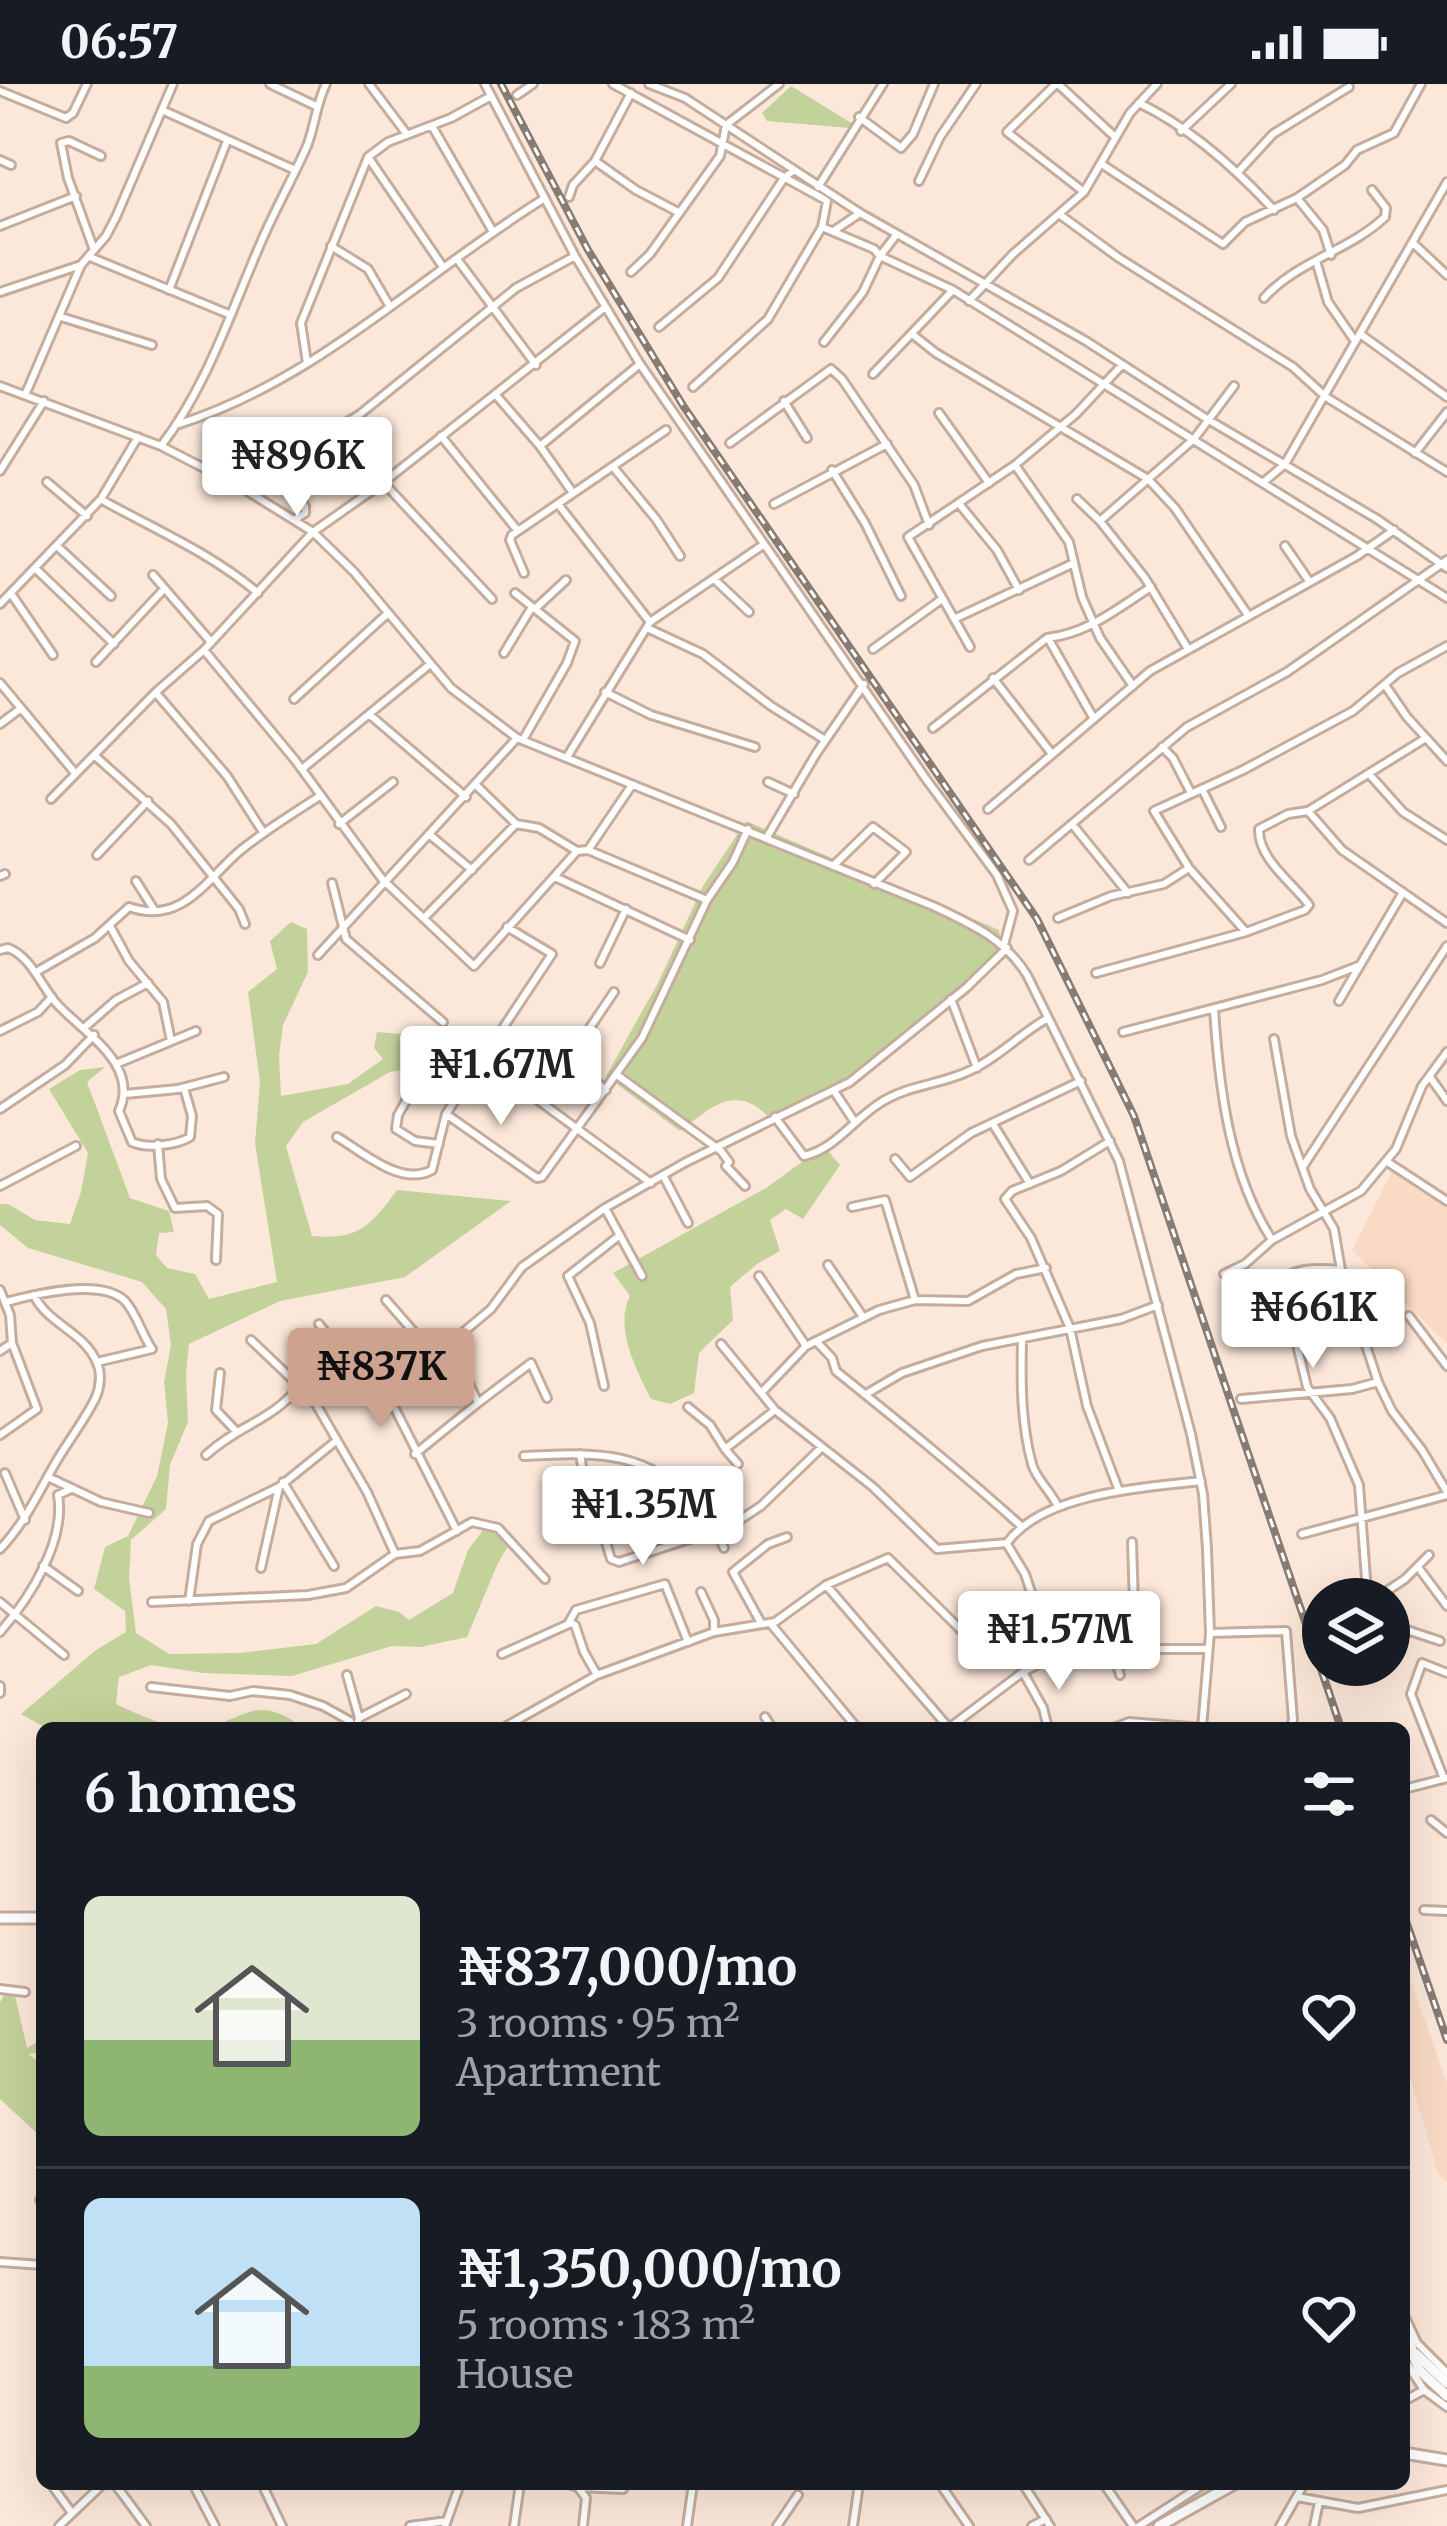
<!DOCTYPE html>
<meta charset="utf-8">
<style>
:root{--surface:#171b24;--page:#242831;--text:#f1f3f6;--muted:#9ea1a6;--line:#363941;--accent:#cda28e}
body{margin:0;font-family:Merriweather,serif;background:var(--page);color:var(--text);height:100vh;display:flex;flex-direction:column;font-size:45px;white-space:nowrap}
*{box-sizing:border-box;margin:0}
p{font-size:39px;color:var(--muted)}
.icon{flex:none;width:66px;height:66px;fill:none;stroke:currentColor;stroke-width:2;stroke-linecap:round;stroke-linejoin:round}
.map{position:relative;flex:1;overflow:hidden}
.drawer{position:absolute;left:36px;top:1638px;width:1374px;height:768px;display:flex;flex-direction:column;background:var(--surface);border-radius:18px;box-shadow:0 12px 48px #0002}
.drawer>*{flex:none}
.controls{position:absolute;left:1302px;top:1494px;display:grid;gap:24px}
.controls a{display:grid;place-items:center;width:108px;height:108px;border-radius:50%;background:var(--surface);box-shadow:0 12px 48px #0002;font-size:60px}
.price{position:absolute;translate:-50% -102px;padding:0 27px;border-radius:12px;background:#fff;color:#222;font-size:39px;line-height:78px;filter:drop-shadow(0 3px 6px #0008)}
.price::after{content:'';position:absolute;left:50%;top:72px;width:36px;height:27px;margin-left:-18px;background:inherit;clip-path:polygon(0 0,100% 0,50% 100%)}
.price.on{background:var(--accent);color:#111}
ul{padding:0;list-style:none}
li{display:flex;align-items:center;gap:36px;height:300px;padding:0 48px}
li+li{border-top:3px solid var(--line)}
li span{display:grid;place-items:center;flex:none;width:336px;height:240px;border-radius:18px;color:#555}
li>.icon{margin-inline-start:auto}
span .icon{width:144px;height:144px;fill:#fffc;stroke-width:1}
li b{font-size:51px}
h2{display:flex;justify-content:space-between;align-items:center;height:144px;padding:0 48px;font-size:51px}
.status{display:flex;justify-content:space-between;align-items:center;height:84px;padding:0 60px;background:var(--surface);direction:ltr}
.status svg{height:33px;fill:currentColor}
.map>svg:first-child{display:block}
.built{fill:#f9dac4}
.green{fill:#c3d29a}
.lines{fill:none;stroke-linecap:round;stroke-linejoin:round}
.minor-casing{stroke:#c5ad9d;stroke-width:12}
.major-casing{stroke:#c5ad9d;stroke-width:15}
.minor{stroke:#fff;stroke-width:6}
.major{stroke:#fff;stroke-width:9}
.rail-casing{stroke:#887b71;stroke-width:8}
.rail{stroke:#fff;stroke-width:3;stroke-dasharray:9;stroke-linecap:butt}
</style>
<div class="status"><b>06:57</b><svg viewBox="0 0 49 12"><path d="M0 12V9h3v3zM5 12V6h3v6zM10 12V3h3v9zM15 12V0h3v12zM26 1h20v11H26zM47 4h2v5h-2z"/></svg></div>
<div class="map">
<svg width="1447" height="2442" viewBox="0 0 1447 2442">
<rect width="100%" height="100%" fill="#fce8da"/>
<path class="built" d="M1394,1083L1447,1118V1260L1352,1166Z
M1404,1877L1447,1999V2098L1438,2089L1408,1986H1404Z"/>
<path class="green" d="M791,2L861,45L767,37L762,29Z
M746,737L999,846L1003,871L838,1003L769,1033C735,999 713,1022 680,1047L606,992L658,899L703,802Z
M291,838L307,845L308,888L283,941L279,972L281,1012L348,1000L383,975L374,964L377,948L425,952L411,985L390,988L303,1038L286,1062L312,1152C358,1156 370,1143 397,1106L511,1117L405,1193L280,1217L189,1260L186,1289L188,1338L170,1381L166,1425L131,1456L129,1494L136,1549L169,1570L240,1569L316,1560L376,1522L399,1528L409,1536L453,1509L468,1466L487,1441L512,1456L498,1479L467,1553L421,1563L392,1562L292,1592L203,1589L151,1581L119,1593L116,1620C143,1633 166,1644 197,1643C240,1643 253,1604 303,1644H275L265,1639L258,1644H46L21,1630L96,1566L126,1548L125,1527L94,1505L105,1463L128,1452L157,1392L168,1339L164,1298L171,1261L166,1225L142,1198L28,1164L0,1141V1120H8L35,1136L70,1140L81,1108L88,1069L49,1005L80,986L105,983L87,998L130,1114L169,1127L174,1148L159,1149L156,1171L167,1184L195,1190L209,1215L277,1198L255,1059L260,999L248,908L277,885L270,857Z
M824,1062L840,1081L803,1135L786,1125L770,1136L780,1167L757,1180L730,1203L733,1236L699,1269L694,1309L670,1320L651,1315C636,1286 614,1242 630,1212L613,1189L766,1104Z
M12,1899L27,1964L42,1955V1968L28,1970L42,1980V2054L0,2015V1918Z"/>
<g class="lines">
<defs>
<path id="minor" d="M270,0L316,22
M369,0L406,49
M485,0L575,172L640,280L926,695L997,791L1013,827L1004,861
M613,0L822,114L827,117L822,143L874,165L880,172L953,206L1447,514
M649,0L685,14L860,129L1086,257L1207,335L1377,435L1447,484
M1056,0L1007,48L1084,108
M1058,0L1115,53
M0,7L66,34L73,29L87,0
M517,11L533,0
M1139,19C1189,43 1236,85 1274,126
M162,26L295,86
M859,33L901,64L913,50L934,0
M432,42L492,146
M1181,47L1231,0
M368,73L443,183
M0,76L11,81
M595,77L636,106L678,128
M1103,81L1223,160L1245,138L1297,114L1345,81L1357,66L1394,49L1421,0
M1239,87L1273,50L1349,3
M919,97L940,53L976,0
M818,103L883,0
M569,113L573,101L595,77L631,9
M1297,114L1323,146L1331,171
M1059,130L1119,174L1293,283L1326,313L1447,388
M0,142L76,112
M835,146L860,129
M1413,159L1447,191
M331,162L368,185L389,221
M94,166L68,94L61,59L69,57L101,72
M90,173L231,231
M457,175L536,281
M1317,180L1328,218L1355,257
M631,188L650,170L720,72L726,41L779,0
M169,206L227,57
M0,208L81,181
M1264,214C1297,177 1349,167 1385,133L1386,124L1372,106
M969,217L1013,170L1084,108L1130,29L1157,0
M61,233L152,261
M659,243L718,194L784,94L794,86
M912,250L936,269L1148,395L1175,424L1248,531
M1363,252L1447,313
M824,258L863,208L880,172L897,150
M307,279L301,239L368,73L388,58L451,34L491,12
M873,290L953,206
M0,302L161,362L239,402L313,448L354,488L451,604L517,654L933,822C971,840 1004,854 1027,891L1119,1077L1191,1350L1203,1410L1207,1465L1210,1549L1202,1644L1129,1638L1113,1644
M693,303L768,235L822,143
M26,309L81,181L106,152L116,133L173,0
M495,310L540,362L573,409
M784,317L807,354
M939,329L989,399
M179,340C318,296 423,189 545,114
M441,352L518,447
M730,359L831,285L842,295L914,401L929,441
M161,362C206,304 230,230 259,163C273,129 292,96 307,62C315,42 316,20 326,0
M540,362L640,280
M1415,369L1447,328
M1015,381L1069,458L1082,513L1100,554L1133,602
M273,382L305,422V429L294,436
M614,384L656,435L680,472
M832,386L865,439L901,512
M0,387L44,317
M1265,397L1285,380L1447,98
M47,398L87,432
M384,399L492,515
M239,402L359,331L516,204L575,172
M1077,415L1100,437
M102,416C156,446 211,469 258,509
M558,420L650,538
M774,420L887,360
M960,421L997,466L1019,506
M1285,462L1309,497
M58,463L111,512
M36,485L114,560
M524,489L510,456L512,451L666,346
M153,491L211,558
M714,495L749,528
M515,509L575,557L567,579L524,654
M12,511L53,571
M0,520L101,415L138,353
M536,524L566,496
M954,535L1074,479
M647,544L703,570L771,622L825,656
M1048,554L1094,635
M970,563L908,453L1015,381L1076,330L1122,281
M873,565L942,515
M1188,565L1145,494L1100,437L1194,355L1234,302
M204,566L295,676L382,795L474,882L577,767
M504,569L532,523
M96,578L164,505
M993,594L1052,670
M0,599L75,689
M1385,601L1407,633L1447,677
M605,608L651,631L755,663
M156,609L227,692L263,748
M294,615L387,530
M370,631L466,713
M0,640L20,625
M933,644L1047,554C1087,550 1118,524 1151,503
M1162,663L1173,674L1191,709
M94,671L171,740L239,825L245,840
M567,673L650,538L763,461
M302,685L429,581
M1370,691L1403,728L1447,756
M768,698L794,710
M477,702L516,740L539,744L577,767L588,766L707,816
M1202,705L1221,743
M51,715L156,608L204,566L313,448L384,398L604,224
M988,725L1150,587L1357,472L1394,446
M1308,727L1342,766L1447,839
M339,740L393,698
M1072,740L1128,809
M430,751L472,786
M767,753L816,670L864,600
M588,766L632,701
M97,771L148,717
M1029,776L1187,643L1287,588L1447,476
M833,782L873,743L906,768L874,800
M0,792L5,790
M555,793L690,856
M136,797L153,824
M332,799L346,855L443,938
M424,834L516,740
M1058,834L1111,812L1164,800L1189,784
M110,842L129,877L163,918L171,957
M1246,848L1189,784L1154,727L1243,686L1353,627L1398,589L1447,562
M0,866L8,864C32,873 41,903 58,921C84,949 140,980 119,1027L132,1058C147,1065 177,1061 190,1053L192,1032L184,1004
M318,871L517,654
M600,879L626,825
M36,888L95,854L129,823C183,842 207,794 241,766C266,746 293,729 320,712
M1096,889L1246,848L1305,826L1309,821C1293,799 1258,775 1259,745L1288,730L1308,727L1426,654
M951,915L977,984
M1339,917L1402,810
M1214,925C1219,1003 1229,1089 1272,1156L1245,1180L1224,1190
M85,943L116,916L148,899
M0,947L38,928L52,913
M1123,948L1322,896L1358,882
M1274,955L1291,1052L1310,1105L1334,1145L1341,1186L1378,1298L1392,1327L1422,1366L1447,1408
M561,968L606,1006
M482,975L651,1099
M116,980L196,947
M617,991L721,1067L729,1078L726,1082L745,1102
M1430,993L1447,1017
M413,1005L398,1031L396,1045L415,1057L439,1060
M834,1007L854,1037
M125,1010L178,1005L224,993
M531,1010L561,968L583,954L614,908
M0,1025L65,981L94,951
M446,1030L537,1094L542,1093L642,954L707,816L733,778L748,745
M775,1033L804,1072C835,1065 853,1036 880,1019C907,1001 940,1001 969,987C998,974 1021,949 1048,934
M993,1040L1030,1100
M337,1053C363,1068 401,1103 432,1086L446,1030L552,870L507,843
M1110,1057L1061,1087L1012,1107L1005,1115L1031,1154L1070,1244L1087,1322L1119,1407
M158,1060L161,1095L175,1124L207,1122L218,1130L216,1176
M895,1075L910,1093L971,1049L1081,997
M1386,1077L1447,1117
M1304,1081L1447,862
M663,1091L688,1139
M0,1102L76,1062
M852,1123L885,1116L915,1216
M605,1124L642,1192
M1272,1156L1361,1107L1396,1065L1422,1002L1447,968
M828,1181L863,1233
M1341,1186C1319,1184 1288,1182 1277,1204L1294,1248L1307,1303L1330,1334L1359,1401L1367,1508
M759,1192L806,1262
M0,1206L10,1231L12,1259L37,1325L0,1351
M386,1216L434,1271
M6,1218C35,1210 102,1194 125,1217C137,1230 143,1253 152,1265L97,1278
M1409,1232L1447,1282
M319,1240L339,1266L388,1311L457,1447
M251,1256L313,1315L367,1408L395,1470
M1022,1256C1021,1298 1021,1340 1032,1380C1036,1395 1050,1406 1057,1421
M817,1258L832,1274L836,1287C898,1337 960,1387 1020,1441
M721,1260L775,1326L873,1403L937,1465L1007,1459C1043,1409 1142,1404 1201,1397
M0,1267L12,1259
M220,1289L216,1326L235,1346
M604,1302L590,1239L568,1192L620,1151
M762,1308L806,1262L879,1226L915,1216L968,1217L1016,1190L1046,1184
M866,1310L902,1289L982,1262L1121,1235L1158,1221
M388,1311L491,1225L522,1183L605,1124L686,1078L850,998L966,904L1007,864
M313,1315L361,1289
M1241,1315L1352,1305L1378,1298
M478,1319L531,1279L547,1314
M688,1323L710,1341L725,1365
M415,1370L478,1319L451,1260
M580,1370L586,1408L597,1428L611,1475L619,1478L732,1441L761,1422L820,1365
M206,1371C240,1340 270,1338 300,1302
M524,1372C579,1369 644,1364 682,1410L700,1409L724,1464
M738,1380L725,1365L775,1326
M5,1389L25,1436
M48,1393L101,1418L149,1429
M283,1398L334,1482
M1302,1450L1447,1411
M1132,1458L1134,1521L1143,1566
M1007,1460L1025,1490L1033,1514L1047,1529L1068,1565
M0,1465C25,1439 38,1409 56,1378C69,1356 84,1337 95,1315C100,1305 102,1289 97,1279C85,1248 47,1240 34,1211
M43,1482L78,1507
M1418,1483L1447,1522
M261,1484L279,1403
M826,1501L949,1644L1023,1588L1068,1565H1207
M701,1508L714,1536V1548
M1366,1515L1367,1508L1381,1511L1405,1495L1429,1471
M189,1517L197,1460L209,1437L279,1403L336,1357
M0,1518L64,1571
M152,1518L308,1511L346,1504L395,1470L420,1467L472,1438L498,1444L545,1495
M1389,1524L1404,1545L1440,1557
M761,1539L733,1488L768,1460L787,1453
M568,1540L576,1526L665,1500L688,1558
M771,1540L857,1644
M0,1548C30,1514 66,1457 58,1411L71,1405
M1210,1549L1286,1547L1293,1636L1290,1644
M1113,1568L1120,1591
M502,1570L571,1539L575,1541L584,1568L597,1591
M1023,1588L1043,1624L1048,1644
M347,1591L359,1634L356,1644
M0,1602V1609
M151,1603L230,1612L253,1607L290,1611L323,1622L350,1637L353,1644
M765,1633L772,1644
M359,1634L406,1610
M503,1644L597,1591L714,1548L775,1538L826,1501L888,1474L964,1549L1033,1514
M1444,1695L1411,1610L1422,1579L1447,1589
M1404,1705L1447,1694
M1431,1736L1447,1749
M1424,1826L1447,1827
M0,1905L25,1908
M40,2116H42
M0,2178L42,2181
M1404,2231L1417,2259L1447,2289
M1404,2275L1424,2306L1447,2323
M1404,2317L1424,2306
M42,2356V2372
M51,2400L72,2429
M115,2400L146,2442
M193,2400L215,2442
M262,2400L282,2442
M569,2400L578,2403L586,2414L583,2442
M940,2400L969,2442
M1023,2400L1050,2442
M1104,2400L1133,2442
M578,2403L623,2405L624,2400
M1297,2413L1358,2424L1447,2406
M59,2442L103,2400
M410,2442L447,2437
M445,2442L460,2400
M514,2442L520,2400
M687,2442L693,2400
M777,2442L798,2411
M853,2442L859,2400
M1032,2442L1046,2435
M1139,2442L1204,2400
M1280,2442L1304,2400
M1314,2442L1319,2418"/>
<path id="major" d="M0,1834H42
M1406,2249L1419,2286L1447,2312
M1416,2270L1447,2299
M1404,2369L1447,2376
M1159,2442L1234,2400"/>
</defs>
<use href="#minor" class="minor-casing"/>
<use href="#major" class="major-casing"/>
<use href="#minor" class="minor"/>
<use href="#major" class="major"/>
<defs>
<path id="rail" d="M501,0L588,166L684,323L1037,835L1134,1032L1341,1644
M1404,1831L1447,1956"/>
</defs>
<use href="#rail" class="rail-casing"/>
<use href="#rail" class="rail"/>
</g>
</svg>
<div class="controls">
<a><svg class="icon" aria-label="layers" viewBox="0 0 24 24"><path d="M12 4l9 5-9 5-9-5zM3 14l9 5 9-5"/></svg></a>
</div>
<b class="price" style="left:297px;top:435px">₦896K</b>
<b class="price" style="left:501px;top:1044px">₦1.67M</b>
<b class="price" style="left:1313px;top:1287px">₦661K</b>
<b class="price on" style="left:381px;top:1346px">₦837K</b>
<b class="price" style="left:643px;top:1484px">₦1.35M</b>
<b class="price" style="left:1059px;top:1609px">₦1.57M</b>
<section class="drawer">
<h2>6 homes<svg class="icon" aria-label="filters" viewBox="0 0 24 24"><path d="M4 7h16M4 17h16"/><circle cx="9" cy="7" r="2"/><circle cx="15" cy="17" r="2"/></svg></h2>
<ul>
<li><span style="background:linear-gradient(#dfe7d0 60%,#8fb573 0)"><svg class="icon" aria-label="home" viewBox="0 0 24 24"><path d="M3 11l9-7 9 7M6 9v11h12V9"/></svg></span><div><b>₦837,000/mo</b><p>3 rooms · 95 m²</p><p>Apartment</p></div><svg class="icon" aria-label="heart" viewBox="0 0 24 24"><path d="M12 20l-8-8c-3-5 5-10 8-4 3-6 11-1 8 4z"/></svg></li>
<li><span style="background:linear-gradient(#bfe0f5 70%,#8fb573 0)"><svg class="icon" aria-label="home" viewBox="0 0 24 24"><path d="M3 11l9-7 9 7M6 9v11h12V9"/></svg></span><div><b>₦1,350,000/mo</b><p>5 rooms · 183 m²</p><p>House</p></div><svg class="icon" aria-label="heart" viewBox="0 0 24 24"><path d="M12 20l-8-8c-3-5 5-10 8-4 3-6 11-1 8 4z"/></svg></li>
</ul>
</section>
</div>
